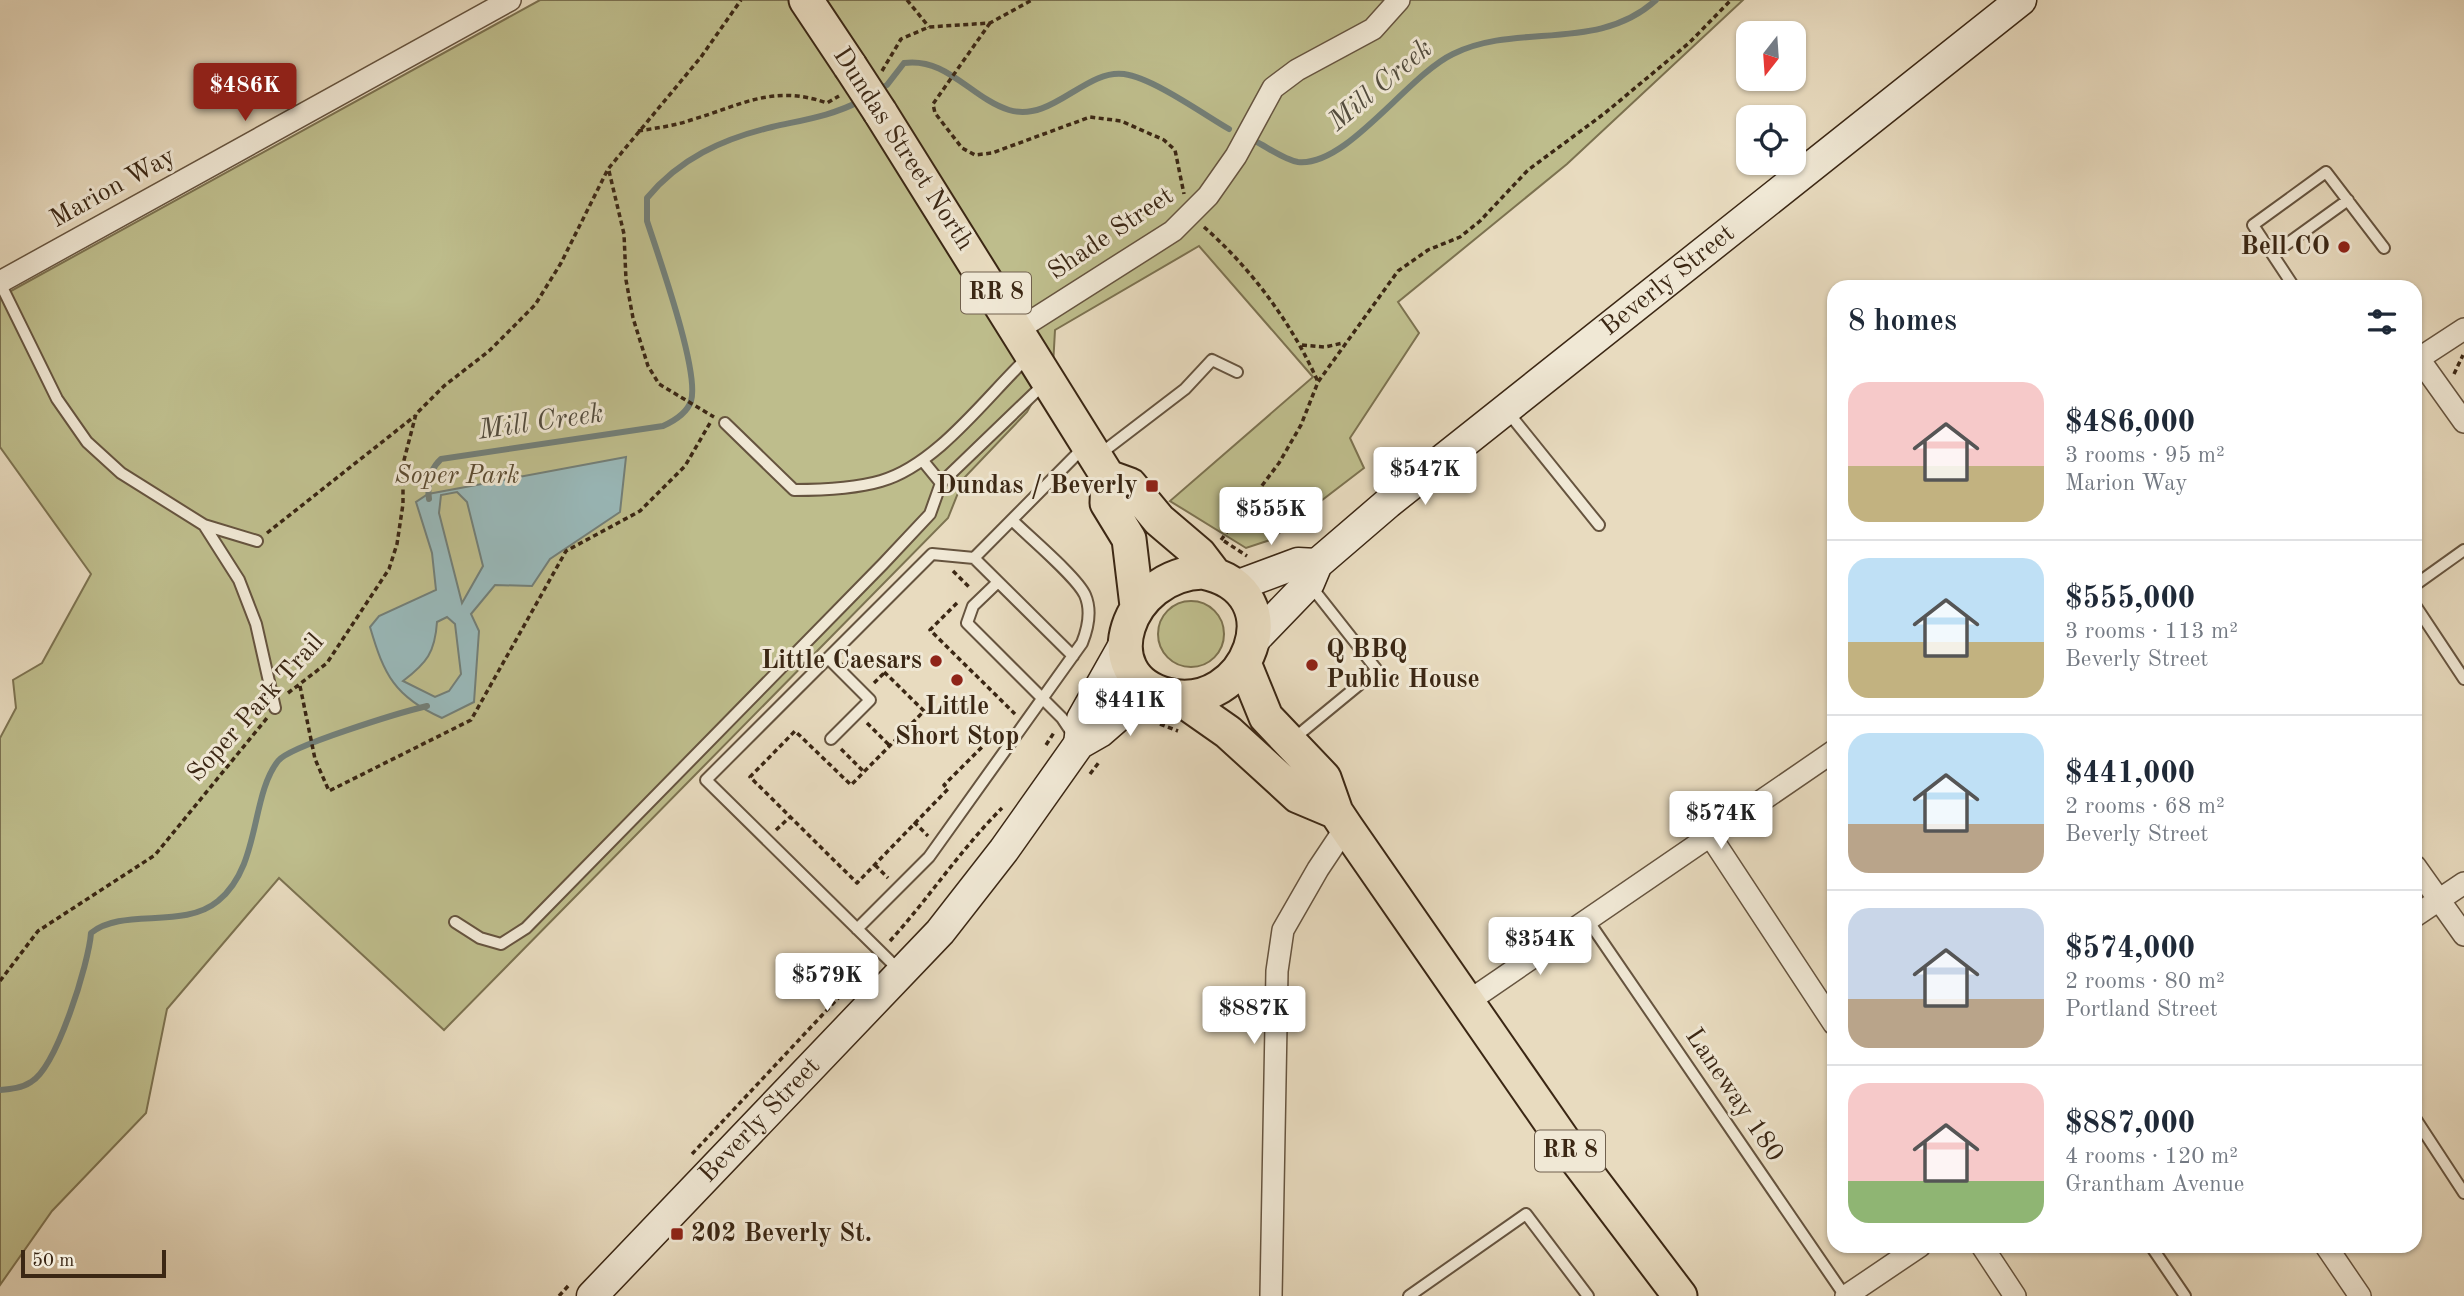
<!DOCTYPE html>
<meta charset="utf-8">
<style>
:root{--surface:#fff;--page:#f6f6f7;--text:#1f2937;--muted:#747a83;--line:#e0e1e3;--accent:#8f2418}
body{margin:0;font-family:"Old Standard TT",serif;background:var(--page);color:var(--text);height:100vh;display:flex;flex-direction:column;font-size:26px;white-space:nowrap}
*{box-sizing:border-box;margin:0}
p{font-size:23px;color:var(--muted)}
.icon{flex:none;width:38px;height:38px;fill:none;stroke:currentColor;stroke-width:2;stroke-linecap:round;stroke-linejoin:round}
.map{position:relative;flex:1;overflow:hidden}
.sheet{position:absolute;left:1827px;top:280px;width:595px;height:973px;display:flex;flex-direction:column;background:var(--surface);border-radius:21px;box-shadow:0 2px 5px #0004}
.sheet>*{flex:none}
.needle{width:46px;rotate:197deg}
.controls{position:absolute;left:1736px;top:21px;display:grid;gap:14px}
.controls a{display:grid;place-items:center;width:70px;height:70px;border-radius:14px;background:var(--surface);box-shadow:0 2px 5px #0004;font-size:35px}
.scale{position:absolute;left:21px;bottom:18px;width:145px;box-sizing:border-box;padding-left:7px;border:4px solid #3b2714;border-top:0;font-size:19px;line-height:24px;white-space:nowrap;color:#3b2714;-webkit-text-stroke:5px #f0e8d5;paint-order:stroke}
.price{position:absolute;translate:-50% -60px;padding:0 16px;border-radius:7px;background:#fff;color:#222;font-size:23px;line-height:46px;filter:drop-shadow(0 2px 4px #0008)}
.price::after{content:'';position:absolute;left:50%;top:42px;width:21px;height:16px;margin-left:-10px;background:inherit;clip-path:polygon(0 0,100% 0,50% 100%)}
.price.active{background:var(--accent);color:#fff}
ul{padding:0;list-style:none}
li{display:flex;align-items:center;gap:21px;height:175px;padding:0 21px}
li+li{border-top:2px solid var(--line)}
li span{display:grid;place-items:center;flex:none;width:196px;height:140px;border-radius:21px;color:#555}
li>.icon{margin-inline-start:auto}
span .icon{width:84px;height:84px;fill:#fffc;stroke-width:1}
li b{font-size:30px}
h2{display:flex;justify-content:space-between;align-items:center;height:84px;padding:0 21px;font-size:30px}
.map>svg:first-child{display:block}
.green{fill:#bebd8c;stroke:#7c7250;stroke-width:2}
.water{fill:#99b9ba;stroke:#737f78;stroke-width:2;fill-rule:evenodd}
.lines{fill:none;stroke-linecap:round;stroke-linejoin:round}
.stream{stroke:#737f78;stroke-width:6}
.lane-casing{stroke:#66543f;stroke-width:14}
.street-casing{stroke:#66543f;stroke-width:24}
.secondary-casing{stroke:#3b2714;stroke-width:33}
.primary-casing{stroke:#3b2714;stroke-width:37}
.path{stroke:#3b2714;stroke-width:3.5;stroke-dasharray:5 3.5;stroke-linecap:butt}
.lane{stroke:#f0e8d5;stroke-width:10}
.street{stroke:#f0e8d5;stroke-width:21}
.secondary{stroke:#f0e8d5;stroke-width:30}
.primary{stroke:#e8dbbf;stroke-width:33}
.primary-bridge-casing{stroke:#3b2714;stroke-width:37;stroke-linecap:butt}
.primary-bridge{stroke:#e8dbbf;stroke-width:33}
.poi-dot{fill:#8f2418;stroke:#f0e8d5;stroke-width:2.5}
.labels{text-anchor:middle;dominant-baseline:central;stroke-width:6;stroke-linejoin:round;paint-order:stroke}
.shield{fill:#f0e8d5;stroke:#71614e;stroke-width:2}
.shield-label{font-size:24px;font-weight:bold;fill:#3b2714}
.street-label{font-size:26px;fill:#3b2714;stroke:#f0e8d5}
.poi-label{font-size:26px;font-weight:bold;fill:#3b2714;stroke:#f0e8d5;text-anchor:end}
.park-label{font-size:26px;font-style:italic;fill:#5c4c32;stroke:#f0e8d5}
.water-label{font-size:28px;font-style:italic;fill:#524c3e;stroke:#f0e8d5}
</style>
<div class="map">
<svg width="2464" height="1296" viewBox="0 0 2464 1296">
<rect width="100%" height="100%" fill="#e8dbbf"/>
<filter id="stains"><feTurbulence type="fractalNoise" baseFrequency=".00286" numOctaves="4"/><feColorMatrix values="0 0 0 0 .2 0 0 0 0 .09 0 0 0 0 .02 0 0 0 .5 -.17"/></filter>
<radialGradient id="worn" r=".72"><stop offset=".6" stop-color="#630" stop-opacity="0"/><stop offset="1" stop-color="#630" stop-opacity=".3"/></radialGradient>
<path class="green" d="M540,0H1743L1567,164L1398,302L1419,333L1350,438L1364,468L1270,540L1246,548L1170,501L1313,377L1199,246L1055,330L1053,366L1027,412L964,478L948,518L444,1030L279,878L167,1009L146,1113L52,1211L0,1285V738L16,708L13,680L42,663L91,574L0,447V297Z
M1158 634a33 33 0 1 1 66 0a33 33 0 1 1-66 0Z"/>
<path class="water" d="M626,457L620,512L550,559L532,586L495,585L471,614L479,631L474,702L442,718C395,697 384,675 370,627L379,616L436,590L432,553L416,502L428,494ZM457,492L467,502L483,566L462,603L439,513L441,495ZM447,617L455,624L461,674L449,691L435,697L403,681C427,663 435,652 437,622Z"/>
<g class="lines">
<path class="stream" d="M878,90L887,85L904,63C947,57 971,98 1009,110C1052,123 1085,69 1124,74C1153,78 1203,114 1229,129
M1255,141C1267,147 1285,160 1298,162C1347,167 1407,76 1453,54C1517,22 1598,53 1656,0
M429,499C427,484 430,469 441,459L663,426C674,421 687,413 691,401C700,372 658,255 647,221V198C679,159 722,139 772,127C802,120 832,116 860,101
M0,1090C11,1089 22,1088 31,1082C57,1067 89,962 91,933C123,907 183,930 218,901C261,866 250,797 278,761C289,746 402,712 427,706"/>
<defs>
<path id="lane" d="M2273,254L2348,200
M0,283L57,399L87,442L121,473L204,525L239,580L256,624L275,708
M2294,287L2253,225L2326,172L2384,248
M1507,411L1599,525
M725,423L794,490C822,490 854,489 881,481C937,465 986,397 1028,357
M1100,454L1185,389L1212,360L1237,372
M923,461L941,483
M204,525L257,541
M998,582L973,606L967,623L1062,718L1074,736
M2415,585L2464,550
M2415,605L2464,679
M1073,656L974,558L1083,448
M828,658L870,700L831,739
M1292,740L1377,670L1310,585
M1587,919L1845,1296
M455,922L480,938L501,944L526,928L883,564L930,514L941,483L1044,384
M857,929L929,857L1082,643C1088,628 1092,611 1085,595C1077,577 1028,536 1012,520
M900,971L706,780L932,554L974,558
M2415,1118L2464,1193
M2151,1246L2185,1296
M1409,1296L1526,1214L1588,1296"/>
<path id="street" d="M0,282L510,0
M1019,329L1173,231L1208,196L1236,156L1273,88L1297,70L1373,29L1399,0
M2419,359L2464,422
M2415,361L2464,329
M1709,834L1834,1024
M2415,866L2464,935
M2415,916L2464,883
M1469,1001L1834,751
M1982,1246L2015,1296
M2326,1246L2360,1296
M1271,1296L1277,971L1283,930L1318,869L1346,827
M1846,1296L1920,1246"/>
<g id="secondary">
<path d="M1236,586L1298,563L1317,564"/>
<path id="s1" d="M1254,640L1309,583L1317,564L1388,503L2021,0"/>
<path d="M1079,744L1082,719L1126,641"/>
<path id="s2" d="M592,1296L940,932L1004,850L1079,744L1100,732L1123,712L1165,695"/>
</g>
<path id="primary" d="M806,0L850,66
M880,112L1108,477L1130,485L1159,520L1199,554L1215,575
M1108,477L1107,503L1129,539L1137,606
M1203,572C1297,591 1247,715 1167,695C1092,676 1127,574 1203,572Z
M1244,663L1266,717L1324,778L1336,812L1346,827L1574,1156L1680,1296
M1178,697L1228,732L1298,796L1336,812"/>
</defs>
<use href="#lane" class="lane-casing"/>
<use href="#street" class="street-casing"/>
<use href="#secondary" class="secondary-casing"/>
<use href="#primary" class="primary-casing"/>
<path class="path" d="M907,0L929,27
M990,23L933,104L935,113L962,148L975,155L992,153L1090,117L1121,121L1164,140L1175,150L1184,194
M882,71L901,39L929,27L990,23L1032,0
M638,131C656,128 674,126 691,120C742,105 773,84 827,103L839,96
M609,171L624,234L626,280L633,318L648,366L659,384L714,417
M1204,227C1251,268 1293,325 1318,382
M1302,345L1325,347L1343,343
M2454,374L2463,355
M267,533L415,416
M1221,540L1279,463L1301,425L1318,382L1398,271L1428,250L1460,237L1480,221L1528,170L1605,113L1689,43L1731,0
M1224,541L1247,556
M953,571L970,588
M957,603L930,630L1015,714
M872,660L924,711L851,785L795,731L750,777L857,883L948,789L944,785L1000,729
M874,683L885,672
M300,686L315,759L329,791L471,720L566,551L640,511L685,466L710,423
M288,693L327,663L389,569L397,544L403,504V464L416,414L444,386L489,351L535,305L561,263L608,169L701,57L741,0
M867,723L890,746
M1160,724L1178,731
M1046,745L1055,731
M841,749L864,772
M1090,774L1100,761
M914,822L928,836
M776,830L790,817
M875,865L888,878
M890,941C929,898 961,849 1002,808
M0,981L38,931L155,855L267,718
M692,1154L871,963
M559,1296L569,1285"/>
<use href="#lane" class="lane"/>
<use href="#street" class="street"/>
<use href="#secondary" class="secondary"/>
<use href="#primary" class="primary"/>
<defs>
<path id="primary-bridge" d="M850,66L880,112"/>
</defs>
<use href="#primary-bridge" class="primary-bridge-casing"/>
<use href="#primary-bridge" class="primary-bridge"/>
</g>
<g class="poi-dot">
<circle cx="2344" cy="247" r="7"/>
<rect x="1145" y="479" width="14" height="14" rx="3.5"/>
<circle cx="936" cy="661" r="7"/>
<circle cx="1312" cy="665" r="7"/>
<circle cx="957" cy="680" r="7"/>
<rect x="670" y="1227" width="14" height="14" rx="3.5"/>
</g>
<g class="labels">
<g class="shield">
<rect x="961" y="272.5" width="70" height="41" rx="5"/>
<rect x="1535" y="1130.5" width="70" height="41" rx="5"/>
</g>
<g class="shield-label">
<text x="996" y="293">RR 8</text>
<text x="1570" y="1151">RR 8</text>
</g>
<g class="street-label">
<text transform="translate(903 149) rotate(57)">Dundas Street North</text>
<text transform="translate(113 188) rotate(-29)">Marion Way</text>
<text transform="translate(1111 234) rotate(-34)">Shade Street</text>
<text stroke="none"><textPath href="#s1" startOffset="551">Beverly Street</textPath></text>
<text transform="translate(256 708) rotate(-48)">Soper Park Trail</text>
<text transform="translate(1734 1095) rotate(56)">Laneway 180</text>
<text stroke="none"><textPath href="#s2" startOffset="243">Beverly Street</textPath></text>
</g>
<g class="poi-label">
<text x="2330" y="247">Bell CO</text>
<text x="1138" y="486">Dundas / Beverly</text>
<text x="1326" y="650" text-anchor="start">Q BBQ<tspan x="1326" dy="30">Public House</tspan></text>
<text x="922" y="661">Little Caesars</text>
<text x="957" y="707" text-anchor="middle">Little<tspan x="957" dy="30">Short Stop</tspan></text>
<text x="691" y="1234" text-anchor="start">202 Beverly St.</text>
</g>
<g class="park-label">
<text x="457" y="476">Soper Park</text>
</g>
<g class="water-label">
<text transform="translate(1381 86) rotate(-40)">Mill Creek</text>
<text transform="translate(541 423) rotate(-8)">Mill Creek</text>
</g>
</g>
<rect width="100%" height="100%" filter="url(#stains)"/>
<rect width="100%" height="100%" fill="url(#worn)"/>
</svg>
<div class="controls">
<a><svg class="needle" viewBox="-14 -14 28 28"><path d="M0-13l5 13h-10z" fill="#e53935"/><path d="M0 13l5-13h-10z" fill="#747a83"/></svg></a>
<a><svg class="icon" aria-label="locate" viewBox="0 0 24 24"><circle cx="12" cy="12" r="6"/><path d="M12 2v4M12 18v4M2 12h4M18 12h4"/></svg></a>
</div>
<div class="scale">50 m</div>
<b class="price active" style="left:245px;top:123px">$486K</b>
<b class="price" style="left:1425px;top:507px">$547K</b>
<b class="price" style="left:1271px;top:547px">$555K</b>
<b class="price" style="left:1130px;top:738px">$441K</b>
<b class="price" style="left:1721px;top:851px">$574K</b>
<b class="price" style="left:1540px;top:977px">$354K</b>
<b class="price" style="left:827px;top:1013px">$579K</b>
<b class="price" style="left:1254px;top:1046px">$887K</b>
<section class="sheet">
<h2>8 homes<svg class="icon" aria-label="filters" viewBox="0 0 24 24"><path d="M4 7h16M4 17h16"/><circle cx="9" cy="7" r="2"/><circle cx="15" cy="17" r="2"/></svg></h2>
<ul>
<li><span style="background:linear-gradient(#f6c9c9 60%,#c2b280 0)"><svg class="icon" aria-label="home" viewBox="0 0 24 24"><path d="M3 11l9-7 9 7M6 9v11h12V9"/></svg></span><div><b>$486,000</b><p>3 rooms · 95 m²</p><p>Marion Way</p></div></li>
<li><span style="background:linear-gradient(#bfe0f5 60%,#c2b280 0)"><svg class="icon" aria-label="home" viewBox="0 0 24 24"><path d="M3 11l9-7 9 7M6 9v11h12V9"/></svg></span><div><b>$555,000</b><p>3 rooms · 113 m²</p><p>Beverly Street</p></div></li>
<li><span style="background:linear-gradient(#bfe0f5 65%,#b9a48a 0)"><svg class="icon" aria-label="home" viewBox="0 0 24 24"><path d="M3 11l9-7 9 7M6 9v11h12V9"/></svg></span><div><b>$441,000</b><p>2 rooms · 68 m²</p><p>Beverly Street</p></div></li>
<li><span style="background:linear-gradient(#c9d6e8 65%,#b9a48a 0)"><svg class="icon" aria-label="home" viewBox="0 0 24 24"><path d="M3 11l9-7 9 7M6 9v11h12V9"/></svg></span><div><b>$574,000</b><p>2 rooms · 80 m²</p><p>Portland Street</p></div></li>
<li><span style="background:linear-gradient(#f6c9c9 70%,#8fb573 0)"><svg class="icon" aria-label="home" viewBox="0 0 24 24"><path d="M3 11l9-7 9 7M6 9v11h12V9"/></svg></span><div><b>$887,000</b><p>4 rooms · 120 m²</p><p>Grantham Avenue</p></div></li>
</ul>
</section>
</div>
